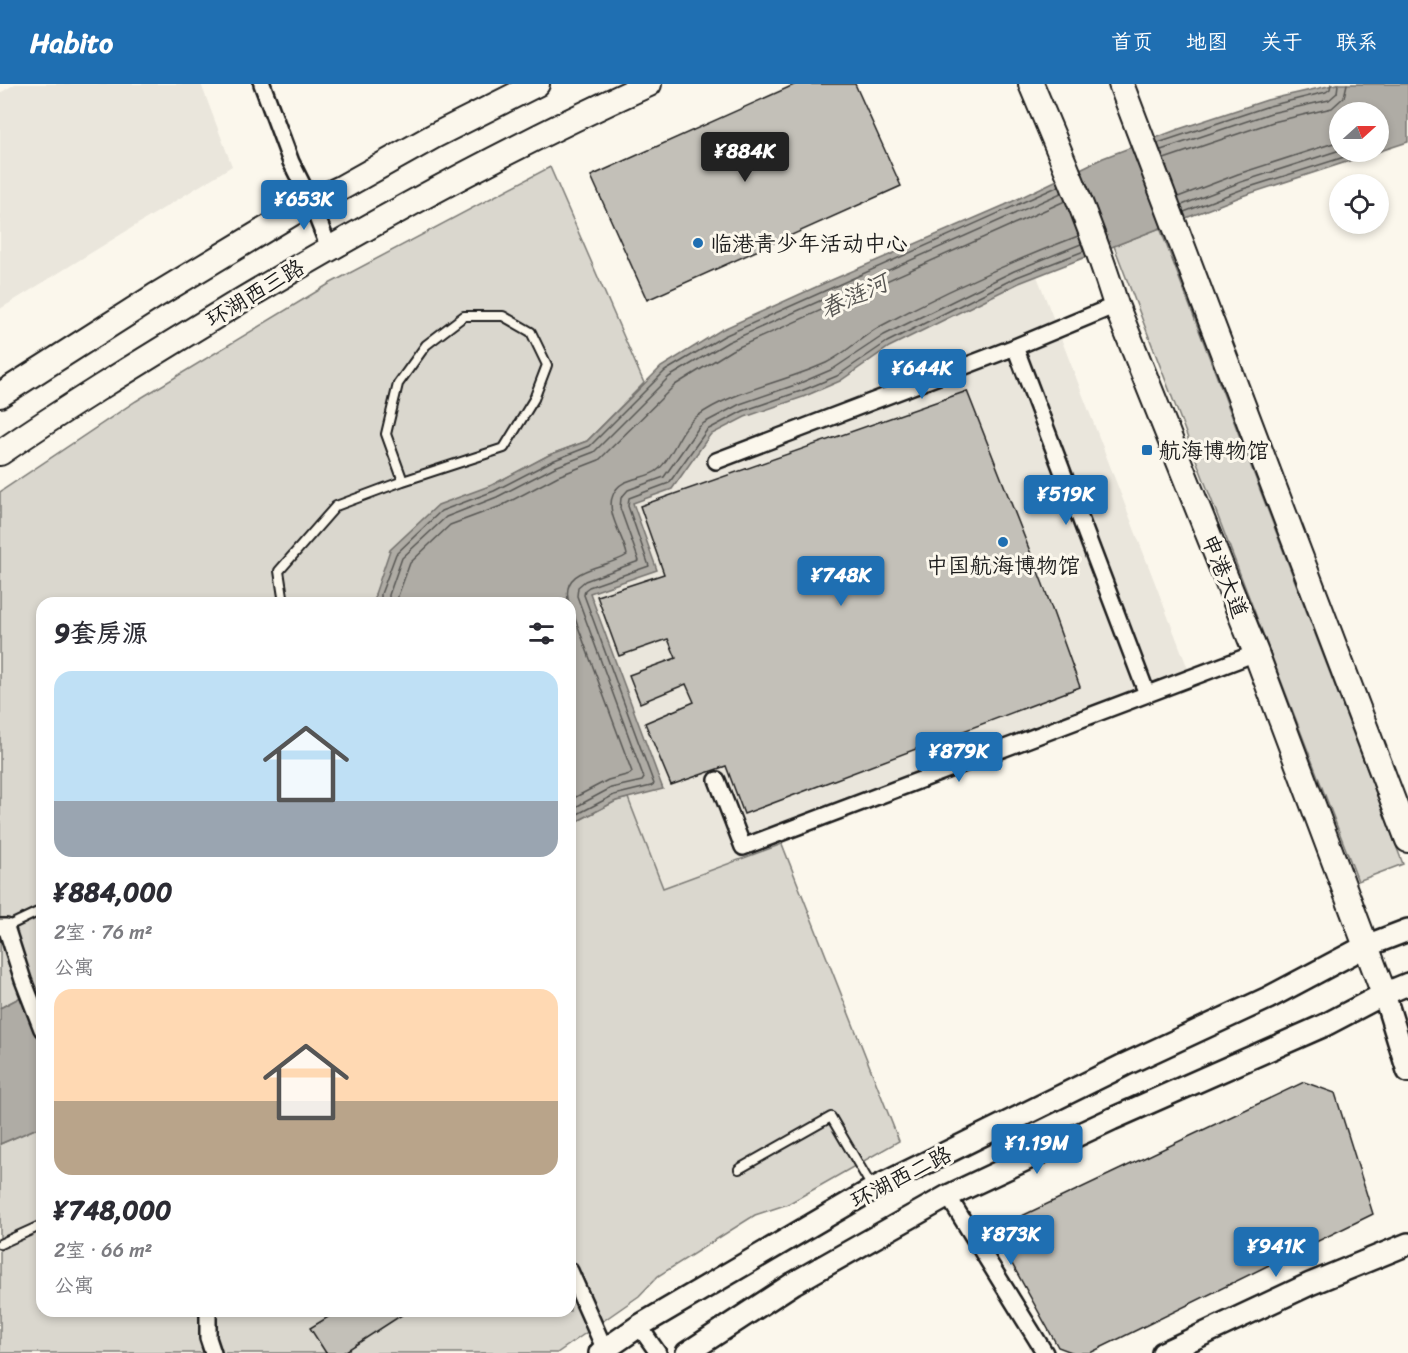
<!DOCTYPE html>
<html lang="zh">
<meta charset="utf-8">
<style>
:root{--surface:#fff;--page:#f7f7f7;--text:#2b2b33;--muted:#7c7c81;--accent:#1f6fb2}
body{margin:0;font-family:Sriracha,"LXGW WenKai TC",sans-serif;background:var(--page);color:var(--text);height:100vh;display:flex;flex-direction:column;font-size:22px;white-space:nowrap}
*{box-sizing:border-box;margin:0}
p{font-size:20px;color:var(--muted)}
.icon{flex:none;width:33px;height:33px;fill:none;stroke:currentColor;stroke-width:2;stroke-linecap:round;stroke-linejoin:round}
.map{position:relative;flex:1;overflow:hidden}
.details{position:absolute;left:36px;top:513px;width:540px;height:720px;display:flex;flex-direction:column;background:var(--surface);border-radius:18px;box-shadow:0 3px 9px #0003}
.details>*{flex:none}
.needle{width:39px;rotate:69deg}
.fabs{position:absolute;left:1329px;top:18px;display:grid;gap:12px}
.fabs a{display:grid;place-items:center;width:60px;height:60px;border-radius:50%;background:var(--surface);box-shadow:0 3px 9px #0003;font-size:30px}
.price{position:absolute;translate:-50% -51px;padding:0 14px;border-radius:6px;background:var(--accent);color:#fff;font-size:20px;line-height:39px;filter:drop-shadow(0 2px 3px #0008)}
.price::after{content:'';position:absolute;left:50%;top:36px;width:18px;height:14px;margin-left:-9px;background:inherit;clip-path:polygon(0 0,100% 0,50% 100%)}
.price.current{background:#222;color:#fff}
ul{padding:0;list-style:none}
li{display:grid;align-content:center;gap:12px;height:318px;padding:0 18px}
li span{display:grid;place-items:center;height:186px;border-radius:18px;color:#555}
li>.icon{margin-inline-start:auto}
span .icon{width:108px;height:108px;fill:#fffc;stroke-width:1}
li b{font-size:26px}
h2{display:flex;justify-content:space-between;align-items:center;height:72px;padding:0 18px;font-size:26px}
header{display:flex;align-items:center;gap:36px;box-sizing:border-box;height:84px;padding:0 30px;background:var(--accent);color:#fff}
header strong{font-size:28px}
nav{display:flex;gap:33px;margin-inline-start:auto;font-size:21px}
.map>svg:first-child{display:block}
.built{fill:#eae6dc}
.green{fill:#dad7ce;stroke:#7b7a75;stroke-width:1.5}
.water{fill:#afaca5;stroke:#74726e;stroke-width:1.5;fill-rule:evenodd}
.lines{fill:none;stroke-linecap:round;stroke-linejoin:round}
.shore{stroke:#575653;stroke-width:1.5}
.building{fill:#c3c0b8;stroke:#1c1c1c;stroke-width:1.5}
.lane-casing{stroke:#1c1c1c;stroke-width:12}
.street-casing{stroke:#1c1c1c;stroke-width:20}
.secondary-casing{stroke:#1c1c1c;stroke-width:26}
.primary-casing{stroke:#1c1c1c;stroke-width:28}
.lane{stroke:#fbf7ec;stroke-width:8}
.street{stroke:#fbf7ec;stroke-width:15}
.secondary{stroke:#fbf7ec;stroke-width:21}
.primary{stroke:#fbf7ec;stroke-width:24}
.poi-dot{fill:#1f6fb2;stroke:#fbf7ec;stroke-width:2}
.labels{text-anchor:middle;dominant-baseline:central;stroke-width:6;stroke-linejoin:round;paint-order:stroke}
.poi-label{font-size:22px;fill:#1c1c1c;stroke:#fbf7ec;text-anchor:start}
.street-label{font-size:22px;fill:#1c1c1c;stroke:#fbf7ec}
.water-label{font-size:24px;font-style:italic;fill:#575653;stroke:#fbf7ec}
</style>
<header>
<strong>Habito</strong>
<nav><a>首页</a><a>地图</a><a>关于</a><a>联系</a></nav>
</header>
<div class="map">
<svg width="1408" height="1269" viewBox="0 0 1408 1269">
<rect width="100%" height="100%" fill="#fbf7ec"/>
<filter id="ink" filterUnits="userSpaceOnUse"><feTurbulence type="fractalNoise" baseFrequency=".0167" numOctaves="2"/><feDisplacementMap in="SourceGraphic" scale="12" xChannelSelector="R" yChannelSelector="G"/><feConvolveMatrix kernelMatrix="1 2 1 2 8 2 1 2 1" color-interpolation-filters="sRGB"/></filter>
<g filter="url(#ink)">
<path class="built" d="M15,0H201L232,82L0,225V9Z
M1037,192L1195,603L663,804L628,714L662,705L590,509L657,486L633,419L672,405L710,351L745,333L803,313L840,297L889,263L1019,199Z"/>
<path class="green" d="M550,83L644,299L587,357L549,371L492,401L375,510L376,519H42V902L0,924V408L136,317L329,200Z
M1160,144L1403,780L1358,797L1114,162Z
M628,714L663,804L782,760L899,1057L788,1120L755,1131L658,1192L639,1212L557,1269H0V1060L42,1042V1227H570V741L616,717Z"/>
<path class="water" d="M1337,0H1408V58L1245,111L1019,199L889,263L840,297L803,313L745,333L710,351L672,405L633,419L657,486L590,509L663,705L616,717L570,741V519H376L375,510L390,466L438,421L492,401L549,371L587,357L661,283L721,246L827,198L1005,121L1103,74L1179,45L1267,16ZM1340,28H1378V68H1340Z
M42,902V1042L0,1060V924Z"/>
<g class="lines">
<path class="shore" d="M1158,59L1269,22L1326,8L1330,5L1331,0
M1161,66L1271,29L1329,16L1337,9L1338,0
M1164,75L1273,38L1332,24L1344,13L1347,0
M1178,113L1238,90L1340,57
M1182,121L1241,98L1340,66
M1184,128L1243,105L1360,68
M381,519V510L396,470L441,427L494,407L552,377L590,362L665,287L724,252L1059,102
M389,519V511L402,474L446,433L497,413L555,383L594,368L669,293L728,258L1061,109
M398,519V512L410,479L450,441L501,422L558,392L599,376L675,301L732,266L1065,117
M569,519C558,482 607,485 627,471C624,453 605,429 613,411C621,391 646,397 659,385C674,371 679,346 696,333C733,306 785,298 826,279C845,270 861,253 879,243C943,208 1010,178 1078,152
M570,521L632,688L630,690L608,696L570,716
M570,726L611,704L642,697L644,694L577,512L578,503L585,497L639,477L620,424L621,414L628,406L664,393L699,343L704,339L740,320L798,300L833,285L884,251L1014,187L1081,160
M570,734L614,711L651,702L654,700L584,511L585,506L589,503L649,482L628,422L629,414L669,399L707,346L743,327L801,307L837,292L887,258L1017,193L1084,167"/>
</g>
<path class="building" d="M796,0H855L901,102L647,216L591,92Z
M967,307L1044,503L1080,603L744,730L726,682L671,701L645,639L694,618L686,600L640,619L629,591L676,574L668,555L619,572L597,512L664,490L640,422Z
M1304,998L1335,1009L1373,1130L1090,1269H1074L1058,1263L1001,1160L1003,1141Z
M338,1227H408L343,1269H326L310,1244Z"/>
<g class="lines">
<defs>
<path id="lane" d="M284,519L279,487L336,422L403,397L504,364L534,315L547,281L531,248L503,232H464L426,261L398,300L386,350L403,397
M6,843L42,826
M739,1085L831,1033L872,1103
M0,1160L42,1141"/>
<path id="street" d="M262,0L291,78L311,118L329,164
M1015,263L1147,610
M716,377L1015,263L1116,221
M717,696L743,763L1256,569
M0,843H6L23,896L42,945
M948,1112L1045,1269
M570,1187L605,1266
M208,1227V1254L213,1269
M639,1242L658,1269"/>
<path id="secondary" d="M1384,910L1408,987
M600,1269L639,1242L873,1105L1124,981L1268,914L1366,862L1408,846
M687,1269L794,1199L948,1112L1112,1035L1325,941L1384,910L1408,900
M1163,1269L1310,1200L1408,1160"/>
<path id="primary" d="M1031,0C1062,73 1093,146 1116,221L1256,569L1384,910
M1121,0L1408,756
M0,311L155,212L311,118L341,104L434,52L537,0
M0,369C77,316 157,268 237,219C371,139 507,64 649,0"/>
</defs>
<use href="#lane" class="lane-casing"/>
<use href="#street" class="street-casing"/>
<use href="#secondary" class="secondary-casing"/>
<use href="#primary" class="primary-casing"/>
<use href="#lane" class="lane"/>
<use href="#street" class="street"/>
<use href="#secondary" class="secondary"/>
<use href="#primary" class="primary"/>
</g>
</g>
<g class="poi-dot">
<circle cx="698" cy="159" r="6"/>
<rect x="1141" y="360" width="12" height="12" rx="3"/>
<circle cx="1003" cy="458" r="6"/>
</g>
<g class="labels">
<g class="poi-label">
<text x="710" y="159">临港青少年活动中心</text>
<text x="1159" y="366">航海博物馆</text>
<text x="1003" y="481" text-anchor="middle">中国航海博物馆</text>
</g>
<g class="street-label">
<text transform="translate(255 209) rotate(-31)">环湖西三路</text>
<text transform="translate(1225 492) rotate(68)">申港大道</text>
<text transform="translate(901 1093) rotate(-27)">环湖西二路</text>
</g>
<g class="water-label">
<text transform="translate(854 212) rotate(-25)">春涟河</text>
</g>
</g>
</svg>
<div class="fabs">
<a><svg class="needle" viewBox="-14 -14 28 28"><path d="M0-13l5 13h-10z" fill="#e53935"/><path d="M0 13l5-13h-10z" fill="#7c7c81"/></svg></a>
<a><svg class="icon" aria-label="locate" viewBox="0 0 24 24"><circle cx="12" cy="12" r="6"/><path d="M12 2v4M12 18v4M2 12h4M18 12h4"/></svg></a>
</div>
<b class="price current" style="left:745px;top:99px">¥884K</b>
<b class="price" style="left:304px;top:147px">¥653K</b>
<b class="price" style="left:922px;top:316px">¥644K</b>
<b class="price" style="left:1066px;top:442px">¥519K</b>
<b class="price" style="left:841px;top:523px">¥748K</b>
<b class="price" style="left:959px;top:699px">¥879K</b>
<b class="price" style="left:1037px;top:1091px">¥1.19M</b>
<b class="price" style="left:1011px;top:1182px">¥873K</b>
<b class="price" style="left:1276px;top:1194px">¥941K</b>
<section class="details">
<h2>9套房源<svg class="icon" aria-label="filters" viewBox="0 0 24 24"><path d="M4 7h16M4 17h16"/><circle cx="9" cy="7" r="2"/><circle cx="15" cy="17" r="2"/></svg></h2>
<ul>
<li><span style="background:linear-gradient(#bfe0f5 70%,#9aa5b1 0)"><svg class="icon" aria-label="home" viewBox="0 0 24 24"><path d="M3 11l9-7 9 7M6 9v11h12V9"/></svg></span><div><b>¥884,000</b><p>2室 · 76 m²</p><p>公寓</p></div></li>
<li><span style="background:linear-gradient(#ffd9b3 60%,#b9a48a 0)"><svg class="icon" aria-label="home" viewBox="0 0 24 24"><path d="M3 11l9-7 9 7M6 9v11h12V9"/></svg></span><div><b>¥748,000</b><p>2室 · 66 m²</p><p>公寓</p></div></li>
</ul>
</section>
</div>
